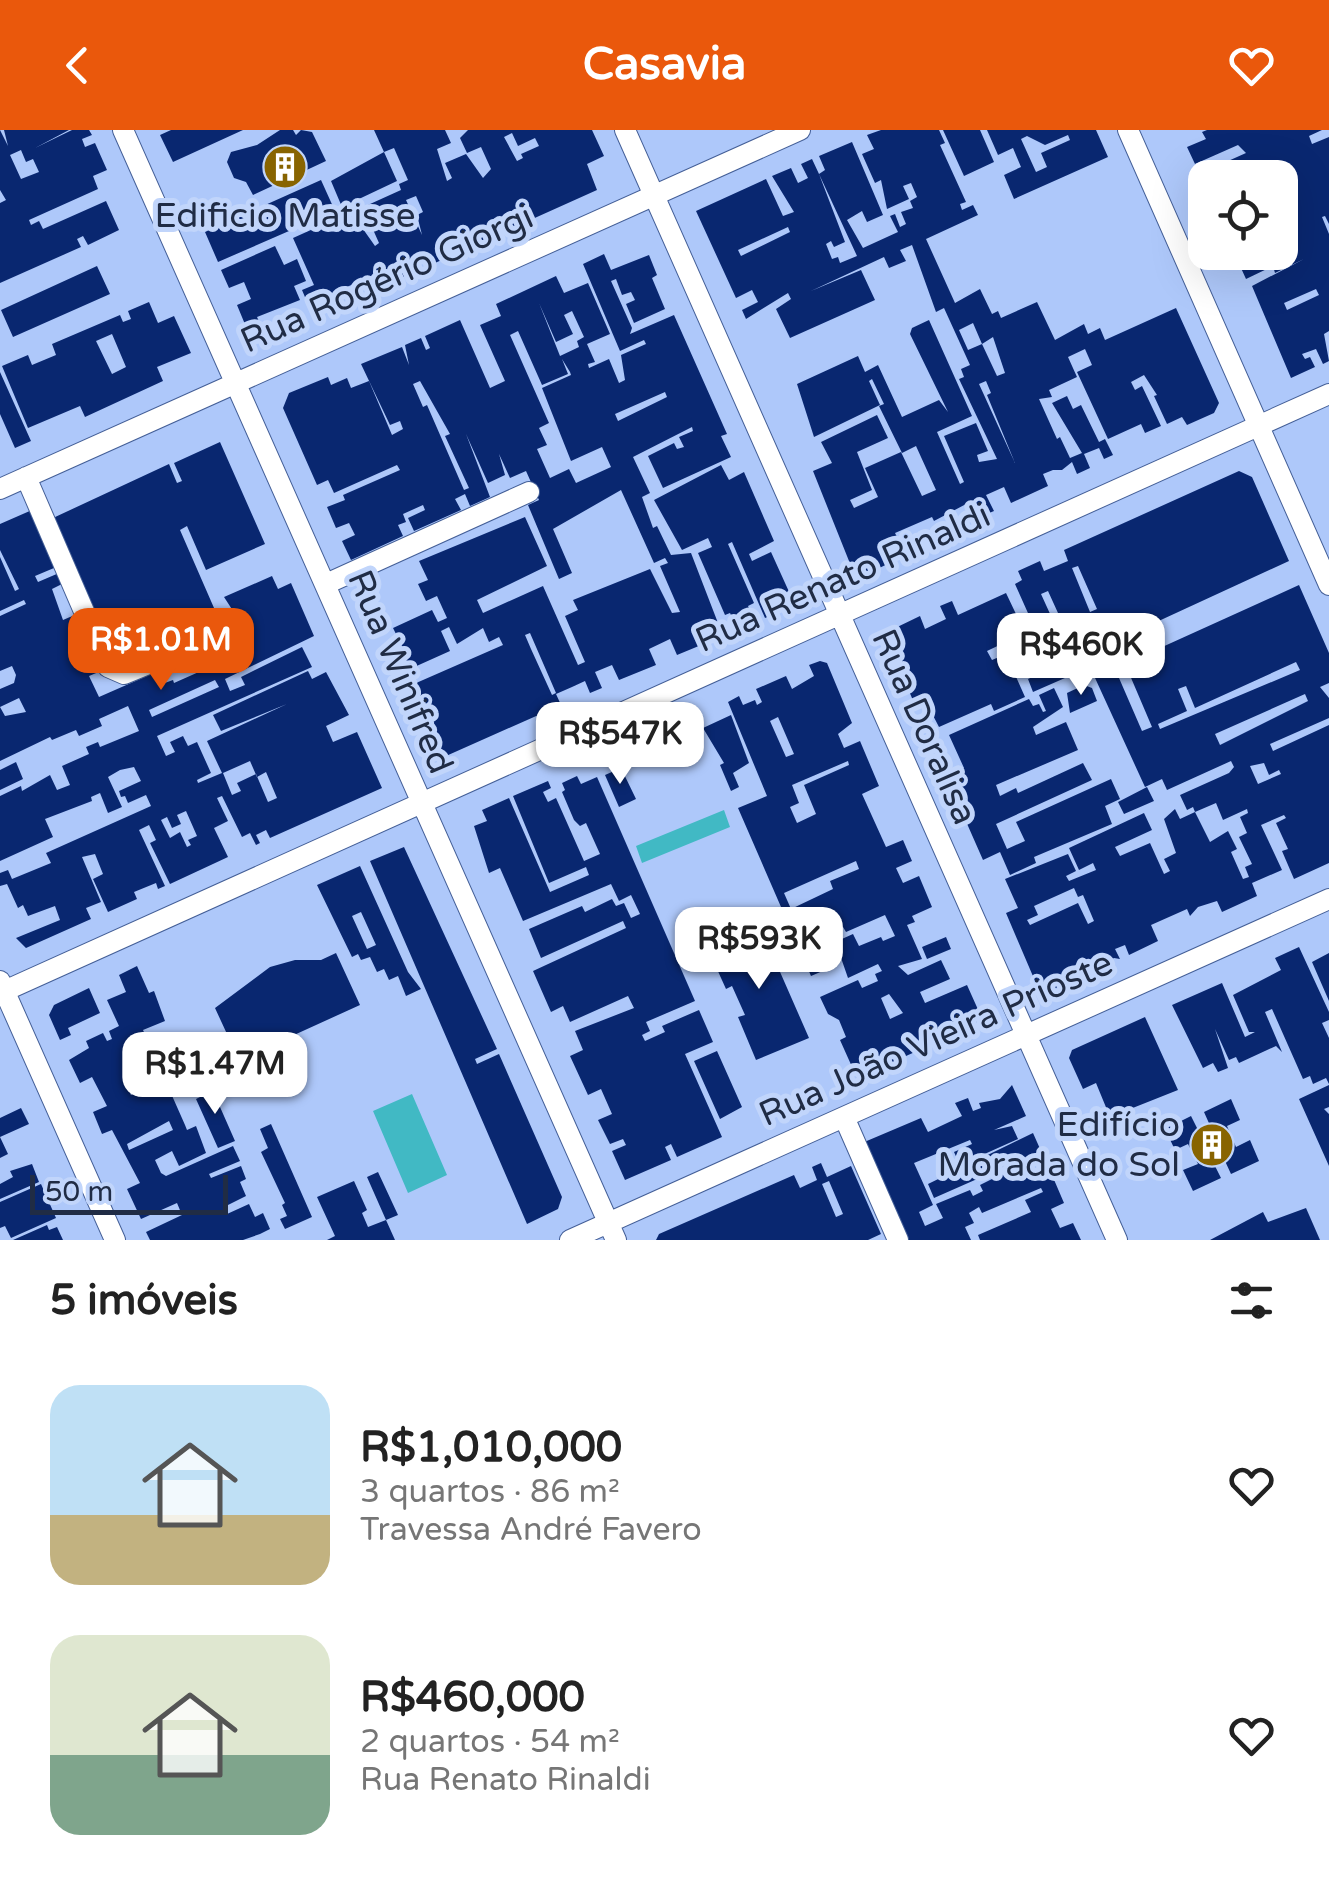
<!DOCTYPE html>
<html lang="pt">
<meta charset="utf-8">
<style>
:root{--surface:#fff;--page:#f6f6f6;--text:#222;--muted:#767676;--accent:#ea580c}
body{margin:0;font-family:"Varela Round",sans-serif;background:var(--page);color:var(--text);height:100vh;display:flex;flex-direction:column;font-size:38px;white-space:nowrap}
*{box-sizing:border-box;margin:0}
p{font-size:32px;color:var(--muted)}
.icon{flex:none;width:55px;height:55px;fill:none;stroke:currentColor;stroke-width:2;stroke-linecap:round;stroke-linejoin:round}
.map{position:relative;height:1110px;overflow:hidden}
.drawer{display:flex;flex-direction:column;background:var(--surface);flex:1}
.drawer>*{flex:none}
.buttons{position:absolute;left:1188px;top:30px;display:grid;gap:20px}
.buttons a{display:grid;place-items:center;width:110px;height:110px;border-radius:20px;background:var(--surface);box-shadow:0 10px 40px #0002;font-size:50px}
.scale{position:absolute;left:30px;bottom:25px;width:198px;box-sizing:border-box;padding-left:10px;border:5px solid #202c45;border-top:0;font-size:28px;line-height:35px;white-space:nowrap;color:#202c45;-webkit-text-stroke:8px #c1d5fb;paint-order:stroke}
.price{position:absolute;translate:-50% -85px;padding:0 22px;border-radius:20px;background:#fff;color:#222;font-size:32px;line-height:65px;filter:drop-shadow(0 2px 5px #0008)}
.price::after{content:'';position:absolute;left:50%;top:60px;width:30px;height:22px;margin-left:-15px;background:inherit;clip-path:polygon(0 0,100% 0,50% 100%)}
.price.current{background:var(--accent);color:#fff}
ul{padding:0;list-style:none}
li{display:flex;align-items:center;gap:30px;height:250px;padding:0 50px}
li span{display:grid;place-items:center;flex:none;width:280px;height:200px;border-radius:30px;color:#555}
li>.icon{margin-inline-start:auto}
span .icon{width:120px;height:120px;fill:#fffc;stroke-width:1}
li b{font-size:42px}
h2{display:flex;justify-content:space-between;align-items:center;height:120px;padding:0 50px;font-size:42px}
header{display:flex;justify-content:space-between;align-items:center;height:130px;padding:0 50px;background:var(--accent);color:#fff;font-size:45px;font-weight:800}
.map>svg:first-child{display:block}
.water{fill:#41b9c4}
.building{fill:#092770;fill-rule:evenodd}
.lines{fill:none;stroke-linecap:round;stroke-linejoin:round}
.street-casing{stroke:#445f97;stroke-width:22}
.street{stroke:#fff;stroke-width:20}
.labels{text-anchor:middle;dominant-baseline:central;stroke-width:10;stroke-linejoin:round;paint-order:stroke}
.poi-label{font-size:35px;fill:#202c45;stroke:#c1d5fb}
.street-label{font-size:35px;fill:#202c45;stroke:#c1d5fb}
</style>
<header><svg class="icon" aria-label="back" viewBox="0 0 24 24"><path d="M15 5l-7 7 7 7"/></svg>Casavia<svg class="icon" aria-label="heart" viewBox="0 0 24 24"><path d="M12 20l-8-8c-3-5 5-10 8-4 3-6 11-1 8 4z"/></svg></header>
<div class="map">
<svg width="1329" height="1110" viewBox="0 0 1329 1110">
<rect width="100%" height="100%" fill="#aec8fa"/>
<path class="water" d="M724,680L730,697L642,733L636,716Z
M412,964L447,1045L408,1063L373,981Z"/>
<path class="building" d="M0,0L8,16L4,0H69L35,18L72,0H89L92,5L82,9L85,17L95,13L107,40L93,46L98,59L29,90L31,95L39,91L43,99L106,71L119,100L88,115L83,106L77,109L81,117L0,153V73L6,70L0,60ZM21,20L26,32L33,29L39,42L21,49L10,25Z
M171,0H243L173,32L160,5Z
M280,0H293L296,5L301,0L312,2L326,31L253,65L246,52L234,48L227,32L231,22L257,15Z
M374,0H445L451,13L437,19L447,51L452,48L445,33L466,24L483,48L491,39L481,17L467,23L460,8L468,0H592L604,26L587,34L597,60L435,133L432,127L410,136L413,143L391,152L386,139L336,162L341,174L313,186L302,160L314,155L293,108L351,82L375,116L379,113L367,86L363,87L359,79L401,60L399,54L408,50L394,18L384,22ZM512,3L518,16L535,8L539,16L521,24L523,28L517,31L504,7ZM416,66L423,82L417,85L422,105L406,70Z
M881,0H939L945,13L940,15L966,72L960,74L962,80L973,75L978,85L926,109L955,173L980,159L992,184L998,181L1001,188L1037,172L1055,210L1084,194L1088,204L1100,198L1105,210L1176,178L1219,273L1214,283L1187,295L1182,287L1167,294L1154,266L1157,265L1144,245L1131,252L1135,260L1142,256L1161,296L1145,303L1141,294L1108,309L1077,242L1092,235L1085,219L1068,227L1077,247L1049,260L1052,267L1039,269L1057,309L1060,307L1070,328L1082,323L1052,273L1067,266L1073,279L1081,275L1099,312L1105,309L1113,325L1104,329L1099,318L1084,324L1090,338L1077,344L1072,332L1062,340H1053L1043,344L1048,356L1011,373L1004,357L986,365L994,381L975,389L968,373L934,391L932,387L895,403L906,425L867,444L851,436L813,341L832,333L821,312L877,285L888,308L857,322L872,360L850,370L854,378L878,367L865,338L901,322L922,366L936,360L916,316L902,323L879,276L884,274L872,249L869,251L880,275L814,307L797,254L858,226L865,242L878,235L902,287L939,270L948,282L910,204L912,198L929,190L972,286L937,302L960,354L964,352L944,306L976,293L988,321L977,325L979,332L997,329L959,249L964,247L961,239L970,235L944,178L936,182L912,115L900,120L906,131L889,138L884,127L811,161L861,140L875,170L790,208L776,179L791,169L788,163L746,189L742,180L758,172L752,160L736,168L696,81L766,49L783,86L794,82L772,46L791,38L798,53L808,48L801,34L812,29L819,44L825,40L819,26L852,12L883,85L867,92L862,81L847,90L863,118L898,102L890,86L895,84L900,97L906,94L901,82L913,78L910,71L917,67L911,53L903,56L909,69L887,79L881,50L875,53L862,24L874,19L867,5ZM819,44L857,126L840,133L838,127L832,129L826,114L831,111L834,117L845,112ZM788,97L790,102L741,126L738,120ZM973,193L982,214L993,207L1005,243L997,246L982,214L968,220L959,200ZM986,251L991,263L987,265L1015,333L979,254Z
M943,0H980L994,32L964,46Z
M987,0H1096L1108,27L1014,69L1004,45L1021,37L1013,18L998,25ZM1068,5L1070,10L1041,23L1047,37L1036,42L1021,9L1027,6L1045,15Z
M1207,0H1322L1309,6L1312,14L1329,7V94L1325,86L1322,87L1329,104V201L1324,204L1329,231L1323,234L1316,219L1302,224L1305,229L1310,227L1315,237L1291,248L1252,156L1304,129L1275,143L1273,136L1246,149L1236,127L1247,122H1280V48L1262,44L1205,48V58L1199,44L1246,23L1238,15L1195,34L1187,17L1206,9L1202,2ZM1316,159L1319,165L1287,180L1284,173Z
M384,22L397,51L342,77L331,51Z
M321,50L335,81L218,132L205,102Z
M275,116L284,135L297,129L306,151L294,156L300,170L257,187L266,207L261,208L249,204L237,175L251,169L244,152L229,158L221,140Z
M604,124L611,140L649,125L657,145L652,148L665,179L634,193L626,174L635,170L631,162L622,165L616,149L611,151L632,198L630,204L674,185L727,304L721,306L731,327L663,358L648,326L674,313L677,319L684,317L679,307L693,301L692,297L633,327L650,363L642,367L653,398L657,396L671,425L691,423L723,506L677,525L670,509L649,519L656,535L619,550L612,535L595,542L602,558L590,563L585,551L572,557L556,564L561,575L446,626L435,621L424,598L431,595L420,571L414,574L407,557L503,515L499,507L489,512L483,498L457,514L449,497L441,501L450,521L401,543L392,523L403,518L393,498L432,480L438,492L447,488L437,466L426,471L418,454L428,450L419,431L525,387L547,436L477,470L483,483L543,456L578,535L585,532L565,486L578,480L573,470L650,439L672,483L680,482L660,436L668,433L665,428L654,433L621,360L553,399L572,443L559,449L528,375L539,370L526,341L510,348L499,324L505,345L488,353L466,304L490,367L470,376L465,364L455,369L461,380L414,401L408,388L425,380L423,375L403,384L406,392L398,395L403,406L351,430L342,411L355,405L349,393L336,398L327,377L345,370L343,365L400,340L397,335L334,363L328,350L317,355L283,278L289,263L328,247L331,255L347,248L351,258L369,251L392,305L403,299L400,291L390,295L361,234L402,217L409,235L405,215L421,208L426,220L430,218L425,206L460,190L490,258L505,251L480,195L501,186L496,174L556,146L564,163L588,153L610,204L587,214L595,232L588,234L589,238L609,229L619,253L625,250L621,225L646,214L644,210L620,221L583,134ZM539,173L556,212L573,204L564,185L572,181L584,207L577,211L579,217L560,226ZM518,201L542,255L568,244L562,229L570,242L571,245L542,258L571,331L602,317L611,337L576,353L569,339L550,348L537,319L547,315L539,298L549,293L510,205ZM420,251L450,304L445,306L469,358L464,360L427,275L423,277L413,254ZM665,262L667,267L618,291L615,284ZM530,503L556,563L552,565L531,519L525,505Z
M97,136L110,164L13,207L1,180Z
M149,172L158,193L174,186L191,223L157,237L163,251L85,287L80,276L28,298L2,236L28,225L32,235L56,225L52,214L120,185L123,192L131,189L128,181ZM112,204L126,237L112,244L96,211Z
M0,242L31,311L15,318L0,284Z
M220,312L265,414L206,440L187,396L180,400L221,494L210,500L216,515L228,509L221,494L237,487L224,467L272,446L278,459L291,453L314,506L225,549L230,561L245,555L241,547L302,517L312,537L157,606L166,626L175,622L170,612L183,606L188,616L197,612L211,643L197,650L198,653L222,643L207,611L287,574L221,601L213,585L308,541L312,549L326,542L349,585L326,596L333,612L357,602L382,658L270,708L266,700L256,705L260,713L256,715L250,703L242,707L222,666L217,668L228,691L214,698L228,727L170,754L150,713L156,710L149,695L139,700L165,756L158,759L156,753L134,762L137,769L108,782L93,749L103,744L95,724L82,727L101,772L86,778L91,789L26,818L16,808L60,790L55,776L28,786L23,775L18,778L7,754L0,756V743L8,740L12,749L51,733L46,723L151,676L146,665L128,673L125,666L121,667L119,661L141,651L134,637L120,640L108,647L122,677L108,683L100,663L91,667L92,671L45,689L53,707L0,731V666L21,656L22,661L50,645L57,660L70,655L62,636L89,624L86,617L98,612L100,617L139,601L128,576L99,589L102,596L79,606L76,600L52,610L50,607L0,631V559L14,553L16,545L12,536L0,541V486L26,474L24,470L0,481V427L15,461L19,459L0,420V394L32,380L54,438L35,446L38,452L59,443L64,453L52,459L63,490L77,484L82,497L69,502L78,525L92,519L101,541L89,546L99,567L156,542L162,554L173,550L174,553L201,541L194,525L208,518L202,505L150,528L137,499L109,512L53,388L169,334L177,353L182,351L174,333ZM215,550L219,557L152,587L149,580ZM19,568L26,582L5,586L0,577ZM250,631L257,647L266,642L277,668L268,672L256,644L237,653L241,661L232,665L223,643ZM186,681L197,706L188,710L191,715L187,717L180,702L170,708L161,690L167,687L172,698L181,694L177,685Z
M721,335L729,350L744,342L774,411L749,424L752,431L771,422L795,475L765,488L732,412L728,414L754,473L748,476L755,492L738,499L730,483L725,485L698,423L712,417L708,408L682,420L654,370Z
M1239,341L1252,347L1289,431L1150,495L1160,518L1299,455L1329,523V553L1320,557L1329,568V588L1270,614L1273,621L1329,595V733L1294,749L1282,721L1288,719L1276,693L1286,688L1284,685L1261,695L1282,740L1252,753L1257,766L1222,782L1217,771L1198,777L1190,786L1187,779L1151,795L1158,811L1129,825L1125,815L1115,819L1120,829L1114,828L1048,862L1038,858L1006,783L1018,778L1005,749L1068,724L1076,741L1066,746L1069,751L1096,740L1093,733L1079,740L1069,718L1144,683L1152,700L1115,717L1120,726L1150,713L1164,744L1170,741L1164,729L1176,723L1164,689L1175,679L1180,689L1195,682L1210,712L1228,701L1237,719L1231,722L1243,749L1249,747L1245,737L1252,734L1239,707L1247,703L1240,687L1248,683L1247,679L1223,690L1216,673L1195,682L1193,677L1187,680L1180,665L1229,643L1234,637L1231,631L1167,660L1162,649L1145,657L1090,537L1033,562L1028,549L1039,544L1026,516L1040,510L1015,454L1022,450L1018,441L1040,431L1044,441L1068,431L1064,420ZM1078,436L1097,479L1090,482L1072,438ZM1048,461L1063,494L1076,488L1091,526L1086,528L1079,513L1066,519L1041,464ZM1106,518L1120,522L1152,597L1142,601ZM1296,532L1300,540L1160,599L1158,594L1187,581L1178,559L1186,556L1195,578ZM1305,564L1308,571L1220,615L1215,604ZM1264,633L1269,645L1279,640L1281,644L1258,654L1250,636ZM1074,758L1078,767L1083,765L1094,791L1088,794L1078,773L1030,795L1027,790L1038,785L1034,776Z
M1006,463L1025,503L987,521L992,530L1006,524L1025,567L994,581L991,574L939,597L925,570L915,575L886,508L889,501L920,486L925,499L946,489L940,476L952,471L958,485Z
M820,531L827,533L852,593L838,604L844,618L860,611L879,656L862,664L886,717L903,710L912,731L896,738L903,753L919,746L932,777L912,786L915,792L907,795L922,829L898,836L908,845L941,830L950,849L920,862L925,873L967,855L980,884L975,895L857,948L840,910L846,907L839,890L828,884L820,867L858,850L862,858L878,851L875,844L882,841L878,834L848,848L840,825L829,830L832,837L811,846L738,678L767,666L728,572L739,566L743,575L755,570L757,575L762,572L756,559L786,546L792,559L814,546L809,535ZM778,587L794,624L786,627L770,591ZM848,631L849,635L804,655L816,684L797,693L790,677L799,673L792,655ZM856,731L859,739L830,751L833,759L791,779L784,763ZM885,785L895,806L883,811L881,807L859,816L853,804L824,817L820,808L843,797L846,802ZM889,864L903,883L890,889L881,868Z
M1084,555L1092,558L1097,571L1070,583L1067,563Z
M1054,558L1063,577L1033,597L1036,605L1066,592L1078,620L996,655L1000,666L1016,658L1018,663L1083,633L1092,650L996,694L1007,719L1025,711L1016,692L1111,649L1120,669L1105,676L1112,694L1034,727L1036,733L1010,745L1000,722L983,730L946,646L964,638L949,605L1029,569L1033,576L1039,574L1043,582L1046,581L1039,565Z
M731,585L749,633L733,643L739,657L731,661L720,635L724,633L703,598Z
M16,632L23,649L0,660V640Z
M621,638L636,669L619,677L605,645Z
M577,646L581,654L597,647L695,871L646,892L650,901L642,905L645,911L665,902L662,896L699,880L713,912L685,924L722,1007L677,1027L671,1014L665,1017L671,1030L625,1050L612,1021L626,1015L623,1009L610,1014L598,990L612,984L601,959L588,965L570,926L583,920L575,901L634,878L628,866L570,892L563,876L551,882L533,841L626,798L623,791L541,828L529,799L582,776L585,782L612,769L616,776L624,773L631,788L640,784L631,765L619,771L611,754L523,791L500,738L489,743L474,696L487,691L482,680L509,668L550,762L589,745L586,737L549,753L513,666L548,651L551,658L543,662L548,672L556,668L584,731L600,724L586,693L580,696L574,690L562,662L565,660L562,653Z
M1147,657L1154,671L1124,684L1118,672Z
M404,717L497,919L475,929L477,934L499,924L562,1067L558,1079L527,1094L370,731Z
M360,736L408,842L421,859L406,866L398,846L389,850L384,839L377,842L370,827L361,830L358,824L352,827L317,755ZM361,782L376,815L367,819L352,786Z
M759,794L809,908L756,930L738,887L745,885L732,856L726,859L707,817Z
M946,807L951,819L927,829L922,817Z
M1299,817L1329,882V890L1322,893L1329,908V954L1326,948L1313,954L1310,946L1303,949L1272,879L1265,882L1282,922L1276,916L1239,933L1236,927L1229,930L1215,899L1228,938L1218,942L1213,933L1203,938L1172,875L1222,853L1245,907L1255,902H1249L1233,865L1281,840L1275,828Z
M336,823L360,875L239,930L215,878L270,837L295,830H321Z
M1329,823V871L1312,832Z
M137,836L149,863L154,861L165,891L143,900L185,995L187,1000L196,996L206,1023L179,1036L172,1021L155,1030L161,1043L166,1046L233,1016L240,1031L209,1044L211,1048L241,1036L246,1049L240,1052L246,1066L224,1077L227,1084L249,1074L255,1087L263,1083L270,1099L260,1104L243,1110H150L146,1102L182,1085L177,1073L141,1089L127,1059L140,1053L112,1000L102,1004L93,982L107,976L92,947L80,953L69,930L89,918L86,911L103,903L107,911L112,909L109,901L119,896L107,870L126,862L119,845ZM148,943L150,949L140,953L143,960L131,965L125,953ZM169,991L173,1000L129,1020L127,1014Z
M89,858L100,883L68,898L71,905L60,910L49,885L54,875Z
M1145,887L1178,960L1110,987L1096,953L1083,959L1069,928L1072,920Z
M185,906L206,952L177,964L156,918Z
M717,921L742,977L720,989L694,931Z
M209,952L235,1011L218,1018L196,969L206,964L202,955Z
M1012,955L1026,986L994,1000L1012,996L1018,1009L960,1035L954,1022L972,1014L970,1010L914,1033L933,1075L919,1082L925,1096L943,1088L936,1074L970,1060L973,1066L983,1061L980,1055L1030,1030L1036,1043L1049,1038L1064,1073L1051,1079L1060,1098L1073,1093L1081,1110H980L978,1105L1031,1082L1025,1070L1043,1062L1041,1058L982,1083L979,1077L969,1083L974,1093L965,1097L971,1110H906L862,1013L921,988L928,1002L962,986L955,973L968,968L973,981L981,978L979,973L1000,969Z
M1329,955V977L1324,979L1329,984V1036L1299,969Z
M1231,969L1240,990L1227,996L1236,1017L1250,1010L1259,1031L1231,1044L1225,1031L1215,1036L1221,1048L1193,1061L1183,1040L1198,1034L1188,1014L1175,1020L1165,999L1191,986L1201,1006L1212,1000L1204,982Z
M21,978L29,994L0,1007L8,1024L0,1028V988Z
M271,994L312,1087L285,1099L280,1089L287,1086L282,1075L285,1073L261,1022L268,1018L260,999Z
M1033,1003L1041,1021L934,1068L928,1054Z
M821,1033L827,1047L851,1036L881,1104L868,1110H656L659,1104L794,1045L800,1058L817,1050L812,1037ZM829,1051L843,1084L836,1087L822,1054Z
M32,1034L39,1052L0,1069V1054L13,1047L10,1041Z
M378,1042L398,1085L386,1090L395,1110H327L335,1106L317,1067L354,1051L367,1080L362,1083L368,1097L386,1090L367,1047Z
M41,1054L56,1088L11,1108L5,1096L0,1098V1072Z
M1306,1078L1320,1110H1210L1263,1082L1268,1092Z
M47,1095L49,1100L57,1097L63,1110H13Z"/>
<g class="lines">
<defs>
<path id="street" d="M123,0L616,1110
M625,0L1117,1110
M1128,0L1329,455
M26,347L108,537L124,544L146,535
M0,359L800,0
M326,454L529,362
M0,851L115,1110
M0,863L1329,264
M844,987L898,1110
M570,1110L1329,769"/>
</defs>
<use href="#street" class="street-casing"/>
<use href="#street" class="street"/>
</g>
<defs>
<symbol id="building-disc" viewBox="-11 -11 22 22"><circle r="9.5" fill="#886400" stroke="#c1d5fb"/><path d="M-4-6H4V6H1V3H-1V6H-4ZM-2.5-4.3h1.7v1.8h-1.7ZM.8-4.3h1.7v1.8H.8ZM-2.5-1h1.7V.8h-1.7ZM.8-1h1.7V.8H.8Z" fill="#fff"/></symbol>
</defs>
<g fill-rule="evenodd">
<use href="#building-disc" x="260" y="12" width="50" height="50"/>
<use href="#building-disc" x="1187" y="990" width="50" height="50"/>
</g>
<g class="labels">
<g class="poi-label">
<text x="285" y="86">Edificio Matisse</text>
<text x="1180" y="995" text-anchor="end">Edifício<tspan x="1180" dy="40">Morada do Sol</tspan></text>
</g>
<g class="street-label">
<text transform="translate(387 149) rotate(-24)">Rua Rogério Giorgi</text>
<text transform="translate(843 448) rotate(-24)">Rua Renato Rinaldi</text>
<text transform="translate(400 542) rotate(67)">Rua Winifred</text>
<text transform="translate(924 597) rotate(66)">Rua Doralisa</text>
<text transform="translate(936 909) rotate(-24)">Rua João Vieira Prioste</text>
</g>
</g>
</svg>
<div class="buttons">
<a><svg class="icon" aria-label="locate" viewBox="0 0 24 24"><circle cx="12" cy="12" r="6"/><path d="M12 2v4M12 18v4M2 12h4M18 12h4"/></svg></a>
</div>
<div class="scale">50 m</div>
<b class="price current" style="left:161px;top:563px">R$1.01M</b>
<b class="price" style="left:1081px;top:568px">R$460K</b>
<b class="price" style="left:620px;top:657px">R$547K</b>
<b class="price" style="left:759px;top:862px">R$593K</b>
<b class="price" style="left:215px;top:987px">R$1.47M</b>
</div>
<section class="drawer">
<h2>5 imóveis<svg class="icon" aria-label="filters" viewBox="0 0 24 24"><path d="M4 7h16M4 17h16"/><circle cx="9" cy="7" r="2"/><circle cx="15" cy="17" r="2"/></svg></h2>
<ul>
<li><span style="background:linear-gradient(#bfe0f5 65%,#c2b280 0)"><svg class="icon" aria-label="home" viewBox="0 0 24 24"><path d="M3 11l9-7 9 7M6 9v11h12V9"/></svg></span><div><b>R$1,010,000</b><p>3 quartos · 86 m²</p><p>Travessa André Favero</p></div><svg class="icon" aria-label="heart" viewBox="0 0 24 24"><path d="M12 20l-8-8c-3-5 5-10 8-4 3-6 11-1 8 4z"/></svg></li>
<li><span style="background:linear-gradient(#dfe7d0 60%,#7fa58c 0)"><svg class="icon" aria-label="home" viewBox="0 0 24 24"><path d="M3 11l9-7 9 7M6 9v11h12V9"/></svg></span><div><b>R$460,000</b><p>2 quartos · 54 m²</p><p>Rua Renato Rinaldi</p></div><svg class="icon" aria-label="heart" viewBox="0 0 24 24"><path d="M12 20l-8-8c-3-5 5-10 8-4 3-6 11-1 8 4z"/></svg></li>
</ul>
</section>
